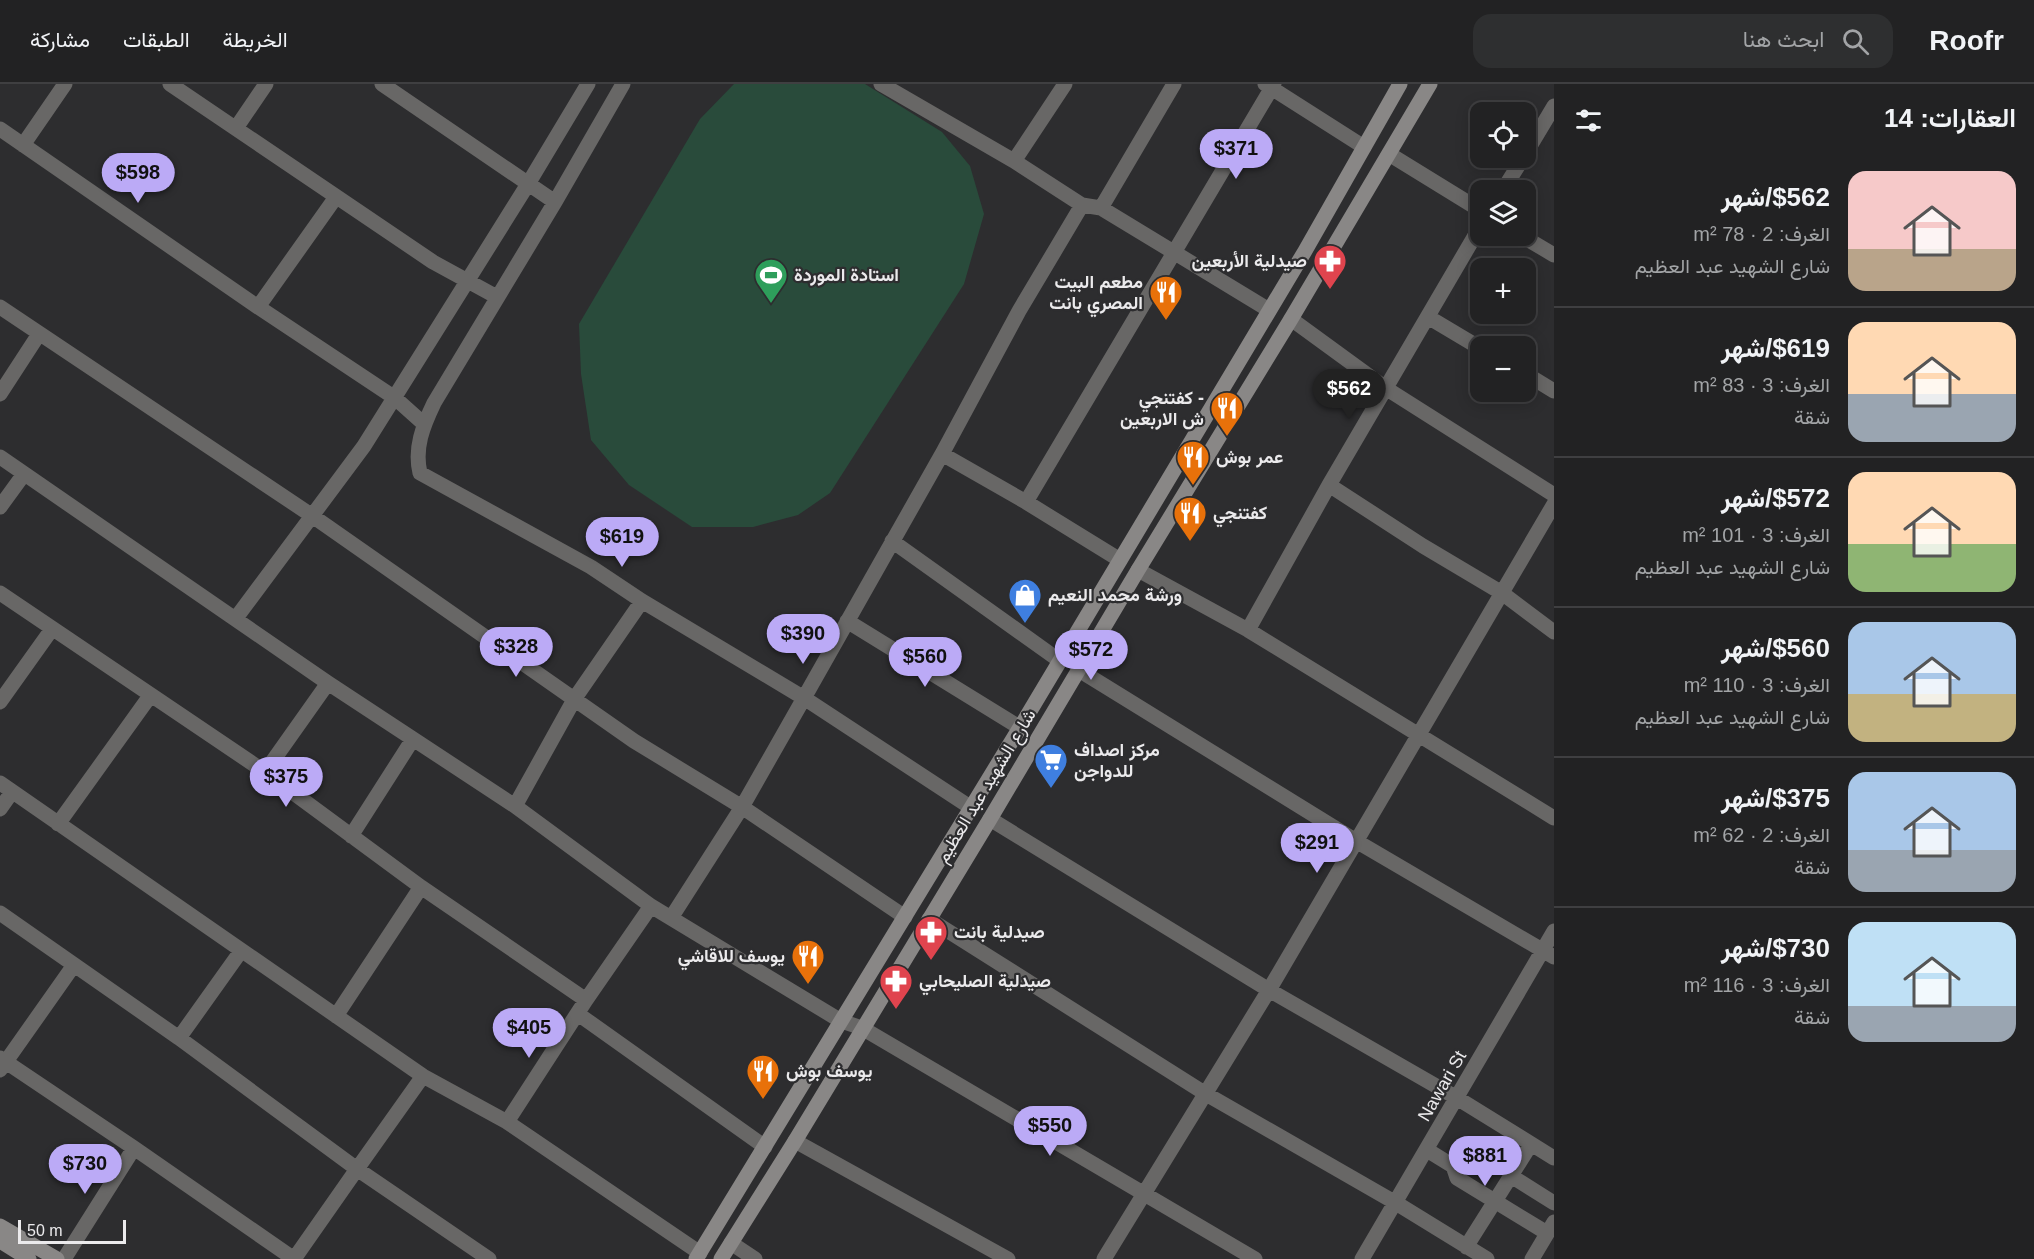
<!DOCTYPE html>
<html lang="ar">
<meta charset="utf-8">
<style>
:root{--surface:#222223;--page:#2e2f30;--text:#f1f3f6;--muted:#a2a4a6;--line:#3f3f41;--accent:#bbaaf6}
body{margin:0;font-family:Arial,Vazirmatn,sans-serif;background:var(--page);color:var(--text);direction:rtl;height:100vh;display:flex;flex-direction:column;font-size:22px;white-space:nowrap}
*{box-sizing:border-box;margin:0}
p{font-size:20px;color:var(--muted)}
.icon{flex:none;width:33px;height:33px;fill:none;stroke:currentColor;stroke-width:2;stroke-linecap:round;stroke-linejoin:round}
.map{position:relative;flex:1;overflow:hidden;direction:ltr}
.panel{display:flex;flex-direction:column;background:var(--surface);width:480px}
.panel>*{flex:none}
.tools{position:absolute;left:1470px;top:18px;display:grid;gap:12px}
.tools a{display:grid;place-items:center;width:66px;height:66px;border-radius:12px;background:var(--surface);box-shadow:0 3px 15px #0003,0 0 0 2px var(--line);font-size:30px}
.scale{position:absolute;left:18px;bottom:15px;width:108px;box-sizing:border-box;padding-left:6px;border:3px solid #ebeaec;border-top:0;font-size:16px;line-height:21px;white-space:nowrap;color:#ebeaec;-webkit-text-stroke:4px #2d2d2f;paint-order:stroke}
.price{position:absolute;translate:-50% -51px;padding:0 14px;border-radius:21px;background:var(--accent);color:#111;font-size:20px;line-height:39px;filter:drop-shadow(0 2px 3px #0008)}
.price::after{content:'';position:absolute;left:50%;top:36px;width:18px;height:14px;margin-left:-9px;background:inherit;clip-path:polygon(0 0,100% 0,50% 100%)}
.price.active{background:#222;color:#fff}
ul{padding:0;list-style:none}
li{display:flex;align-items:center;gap:18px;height:150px;padding:0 18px}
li+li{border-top:2px solid var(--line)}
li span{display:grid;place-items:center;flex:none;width:168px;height:120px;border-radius:18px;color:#555}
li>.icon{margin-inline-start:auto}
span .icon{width:72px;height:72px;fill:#fffc;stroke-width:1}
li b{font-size:26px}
h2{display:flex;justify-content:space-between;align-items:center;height:72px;padding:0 18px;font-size:26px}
header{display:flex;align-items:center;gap:36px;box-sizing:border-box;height:84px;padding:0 30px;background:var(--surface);border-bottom:2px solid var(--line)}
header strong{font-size:28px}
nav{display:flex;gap:33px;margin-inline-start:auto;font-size:21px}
.search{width:420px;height:54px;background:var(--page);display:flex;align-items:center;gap:15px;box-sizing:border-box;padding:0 21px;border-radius:18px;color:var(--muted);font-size:22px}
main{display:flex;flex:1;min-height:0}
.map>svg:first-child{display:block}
.pitch{fill:#294b3b}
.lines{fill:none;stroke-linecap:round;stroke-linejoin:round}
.minor{stroke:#686766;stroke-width:15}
.secondary{stroke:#898786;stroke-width:15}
.labels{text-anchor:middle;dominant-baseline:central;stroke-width:4.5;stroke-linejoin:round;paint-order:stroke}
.poi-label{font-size:18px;font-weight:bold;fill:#ebeaec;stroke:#2d2d2f;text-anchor:start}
.street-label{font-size:18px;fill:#ebeaec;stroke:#2d2d2f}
</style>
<header>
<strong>Roofr</strong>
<div class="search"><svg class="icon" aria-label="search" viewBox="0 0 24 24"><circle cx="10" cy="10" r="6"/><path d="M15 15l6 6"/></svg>ابحث هنا</div>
<nav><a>الخريطة</a><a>الطبقات</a><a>مشاركة</a></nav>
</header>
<main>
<section class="panel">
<h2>العقارات: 14<svg class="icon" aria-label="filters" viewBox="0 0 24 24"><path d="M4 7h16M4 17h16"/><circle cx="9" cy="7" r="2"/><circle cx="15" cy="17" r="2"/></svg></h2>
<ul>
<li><span style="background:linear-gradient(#f6c9c9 65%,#b9a48a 0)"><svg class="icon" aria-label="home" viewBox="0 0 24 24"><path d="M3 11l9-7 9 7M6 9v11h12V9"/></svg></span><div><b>$562/شهر</b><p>الغرف: 2 · 78 m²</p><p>شارع الشهيد عبد العظيم</p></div></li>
<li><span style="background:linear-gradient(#ffd9b3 60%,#9aa5b1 0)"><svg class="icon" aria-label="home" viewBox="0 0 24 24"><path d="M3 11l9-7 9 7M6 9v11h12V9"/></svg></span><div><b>$619/شهر</b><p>الغرف: 3 · 83 m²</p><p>شقة</p></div></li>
<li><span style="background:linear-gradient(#ffd9b3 60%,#8fb573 0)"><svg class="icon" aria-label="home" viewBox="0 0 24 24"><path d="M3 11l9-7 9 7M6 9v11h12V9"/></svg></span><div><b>$572/شهر</b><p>الغرف: 3 · 101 m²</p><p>شارع الشهيد عبد العظيم</p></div></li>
<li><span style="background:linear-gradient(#a9c7e8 60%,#c2b280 0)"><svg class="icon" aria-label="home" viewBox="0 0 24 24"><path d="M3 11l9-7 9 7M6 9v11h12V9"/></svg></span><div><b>$560/شهر</b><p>الغرف: 3 · 110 m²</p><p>شارع الشهيد عبد العظيم</p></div></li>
<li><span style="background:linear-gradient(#a9c7e8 65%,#9aa5b1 0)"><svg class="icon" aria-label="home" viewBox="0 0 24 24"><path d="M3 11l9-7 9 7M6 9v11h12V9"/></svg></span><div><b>$375/شهر</b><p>الغرف: 2 · 62 m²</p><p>شقة</p></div></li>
<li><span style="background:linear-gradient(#bfe0f5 70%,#9aa5b1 0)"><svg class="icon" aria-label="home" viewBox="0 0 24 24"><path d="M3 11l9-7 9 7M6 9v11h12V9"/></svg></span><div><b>$730/شهر</b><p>الغرف: 3 · 116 m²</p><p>شقة</p></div></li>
</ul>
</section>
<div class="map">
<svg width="1554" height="1175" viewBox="0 0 1554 1175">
<rect width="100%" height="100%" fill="#2d2d2f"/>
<path class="pitch" d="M734,0H865L942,48L970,82L984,130L964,200L830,409L798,431L753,443H692L629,401L591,356L581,290L579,240L700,35Z"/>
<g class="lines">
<path class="minor" d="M170,0L433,178L497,213
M382,0L555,118
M623,0L555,118L434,319C423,342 414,364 420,389L591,483L642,517L804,614L742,723L671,834
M881,0L1014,77L1082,121L1101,124L1269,226
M1265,0L1364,63
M236,44L266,0
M0,45L258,223L395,314L424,340
M23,61L65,0
M1526,69L1554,22
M1389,70L1480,126
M1014,77L1065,0
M1503,106L1523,74
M1082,121L1019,227L942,370L1026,418L1120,476
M1101,124L1174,0
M1522,152L1554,171
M0,223L311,431L634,657L742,723L905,833
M258,223L336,113
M1428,233L1480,264
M1291,235L1387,305L1554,411
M1526,290L1554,307
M0,310L39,250
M942,370L804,614L970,723
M0,373L328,599L515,722L651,822L841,937L862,944L1255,1175
M1329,401L1423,462L1502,509L1554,548
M1026,418L1274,0
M0,423L24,390
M892,457L1060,577
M1138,486L1248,546L1554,734
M0,509L265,688L421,803L586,916
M236,534L364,362L528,100L588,0
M847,537L1019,643
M1248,546L1329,401L1480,143
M1079,586L1356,757L1554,873
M0,618L52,545
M265,688L328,599
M0,699L423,992L507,1038L700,1169
M515,722L575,614L642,517
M0,725L12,708
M990,735L1269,906L1457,1014L1554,1074
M58,740L150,612
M351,752L413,655
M0,829L179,954L357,1085L423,992
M929,835L1206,1010L1396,1119L1487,1175
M578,930L765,1063
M336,932L421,803
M179,954L241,867
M0,974L134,1064L294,1175L357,1085L489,1175
M0,986L74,881
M507,1038L586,916L651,822
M795,1057L1008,1175
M1427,1066L1453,1082L1457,1094L1547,1149
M1511,1092L1554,1119
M731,1159L755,1175
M1466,1163L1531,1060
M64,1175L134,1064
M1104,1175L1269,906L1554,420
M1362,1175L1554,847
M1532,1175L1554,1138"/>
<path class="secondary" d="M0,1142L57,1175
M0,1157L29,1175
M696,1175L1027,632L1305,167L1400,0
M721,1175L795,1057L990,735L1138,486L1291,235L1430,0"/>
</g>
<defs>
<symbol id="pharmacy-pin" viewBox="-11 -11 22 30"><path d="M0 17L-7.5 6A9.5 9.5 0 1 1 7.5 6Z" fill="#e0444e" stroke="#2d2d2f"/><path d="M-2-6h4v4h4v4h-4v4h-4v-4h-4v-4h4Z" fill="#fff"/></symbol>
<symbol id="stadium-pin" viewBox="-11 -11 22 30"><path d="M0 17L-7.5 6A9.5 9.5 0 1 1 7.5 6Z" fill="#2e9e5b" stroke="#2d2d2f"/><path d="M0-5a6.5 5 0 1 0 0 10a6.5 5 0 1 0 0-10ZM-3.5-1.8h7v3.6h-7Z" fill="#fff"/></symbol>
<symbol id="restaurant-pin" viewBox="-11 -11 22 30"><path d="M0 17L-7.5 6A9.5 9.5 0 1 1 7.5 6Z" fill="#e8710a" stroke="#2d2d2f"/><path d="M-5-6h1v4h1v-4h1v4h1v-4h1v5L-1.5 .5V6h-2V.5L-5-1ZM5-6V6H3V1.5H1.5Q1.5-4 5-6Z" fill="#fff"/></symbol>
<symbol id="shop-pin" viewBox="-11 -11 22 30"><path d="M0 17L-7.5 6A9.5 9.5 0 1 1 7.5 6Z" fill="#3f7fe0" stroke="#2d2d2f"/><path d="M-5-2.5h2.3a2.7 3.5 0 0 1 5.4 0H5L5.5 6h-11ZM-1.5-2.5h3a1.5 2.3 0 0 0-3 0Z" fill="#fff"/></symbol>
<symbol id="supermarket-pin" viewBox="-11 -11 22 30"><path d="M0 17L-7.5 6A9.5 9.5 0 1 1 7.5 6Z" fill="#3f7fe0" stroke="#2d2d2f"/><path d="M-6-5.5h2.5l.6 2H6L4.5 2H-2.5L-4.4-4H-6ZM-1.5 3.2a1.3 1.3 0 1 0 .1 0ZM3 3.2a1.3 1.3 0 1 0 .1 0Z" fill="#fff"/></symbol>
</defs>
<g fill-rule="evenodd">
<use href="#pharmacy-pin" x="1311" y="158" width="38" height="52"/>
<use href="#stadium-pin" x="752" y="172" width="38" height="52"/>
<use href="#restaurant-pin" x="1147" y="189" width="38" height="52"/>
<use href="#restaurant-pin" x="1208" y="305" width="38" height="52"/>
<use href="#restaurant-pin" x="1174" y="354" width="38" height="52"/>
<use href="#restaurant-pin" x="1171" y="410" width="38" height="52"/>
<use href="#shop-pin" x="1006" y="492" width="38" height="52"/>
<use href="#supermarket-pin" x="1032" y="657" width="38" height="52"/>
<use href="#pharmacy-pin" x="912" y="829" width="38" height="52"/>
<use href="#restaurant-pin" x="789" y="853" width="38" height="52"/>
<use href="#pharmacy-pin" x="877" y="878" width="38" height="52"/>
<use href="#restaurant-pin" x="744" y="968" width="38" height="52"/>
</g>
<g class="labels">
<g class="poi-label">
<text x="1307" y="177" text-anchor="end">صيدلية الأربعين</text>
<text x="794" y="191">استادة الموردة</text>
<text x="1143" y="198" text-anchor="end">مطعم البيت<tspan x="1143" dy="21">المصري بانت</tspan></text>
<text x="1204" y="314" text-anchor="end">كفتنجي -<tspan x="1204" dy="21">ش الاربعين</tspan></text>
<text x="1216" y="373">عمر بوش</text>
<text x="1213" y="429">كفتنجي</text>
<text x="1048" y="511">ورشة محمد النعيم</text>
<text x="1074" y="666">مركز اصداف<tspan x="1074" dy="21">للدواجن</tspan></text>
<text x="954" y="848">صيدلية بانت</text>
<text x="785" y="872" text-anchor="end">يوسف للاقاشي</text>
<text x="919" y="897">صيدلية الصليحابي</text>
<text x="786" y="987">يوسف بوش</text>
</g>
<g class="street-label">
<text transform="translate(986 702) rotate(-59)">شارع الشهيد عبد العظيم</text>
<text transform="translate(1442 1002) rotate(-60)">Nawari St</text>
</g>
</g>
</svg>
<div class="tools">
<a><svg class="icon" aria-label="locate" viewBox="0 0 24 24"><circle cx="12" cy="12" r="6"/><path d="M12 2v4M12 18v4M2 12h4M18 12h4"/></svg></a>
<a><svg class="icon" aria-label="layers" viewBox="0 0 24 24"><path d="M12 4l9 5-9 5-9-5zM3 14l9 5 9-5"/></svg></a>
<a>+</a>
<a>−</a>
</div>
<div class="scale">50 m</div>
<b class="price" style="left:1236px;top:96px">$371</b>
<b class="price" style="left:138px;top:120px">$598</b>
<b class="price active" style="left:1349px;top:336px">$562</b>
<b class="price" style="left:622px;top:484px">$619</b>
<b class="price" style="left:803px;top:581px">$390</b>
<b class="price" style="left:516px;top:594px">$328</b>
<b class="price" style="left:1091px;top:597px">$572</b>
<b class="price" style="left:925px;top:604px">$560</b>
<b class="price" style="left:286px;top:724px">$375</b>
<b class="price" style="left:1317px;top:790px">$291</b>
<b class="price" style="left:529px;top:975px">$405</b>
<b class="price" style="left:1050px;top:1073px">$550</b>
<b class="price" style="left:1485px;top:1103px">$881</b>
<b class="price" style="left:85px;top:1111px">$730</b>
</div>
</main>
